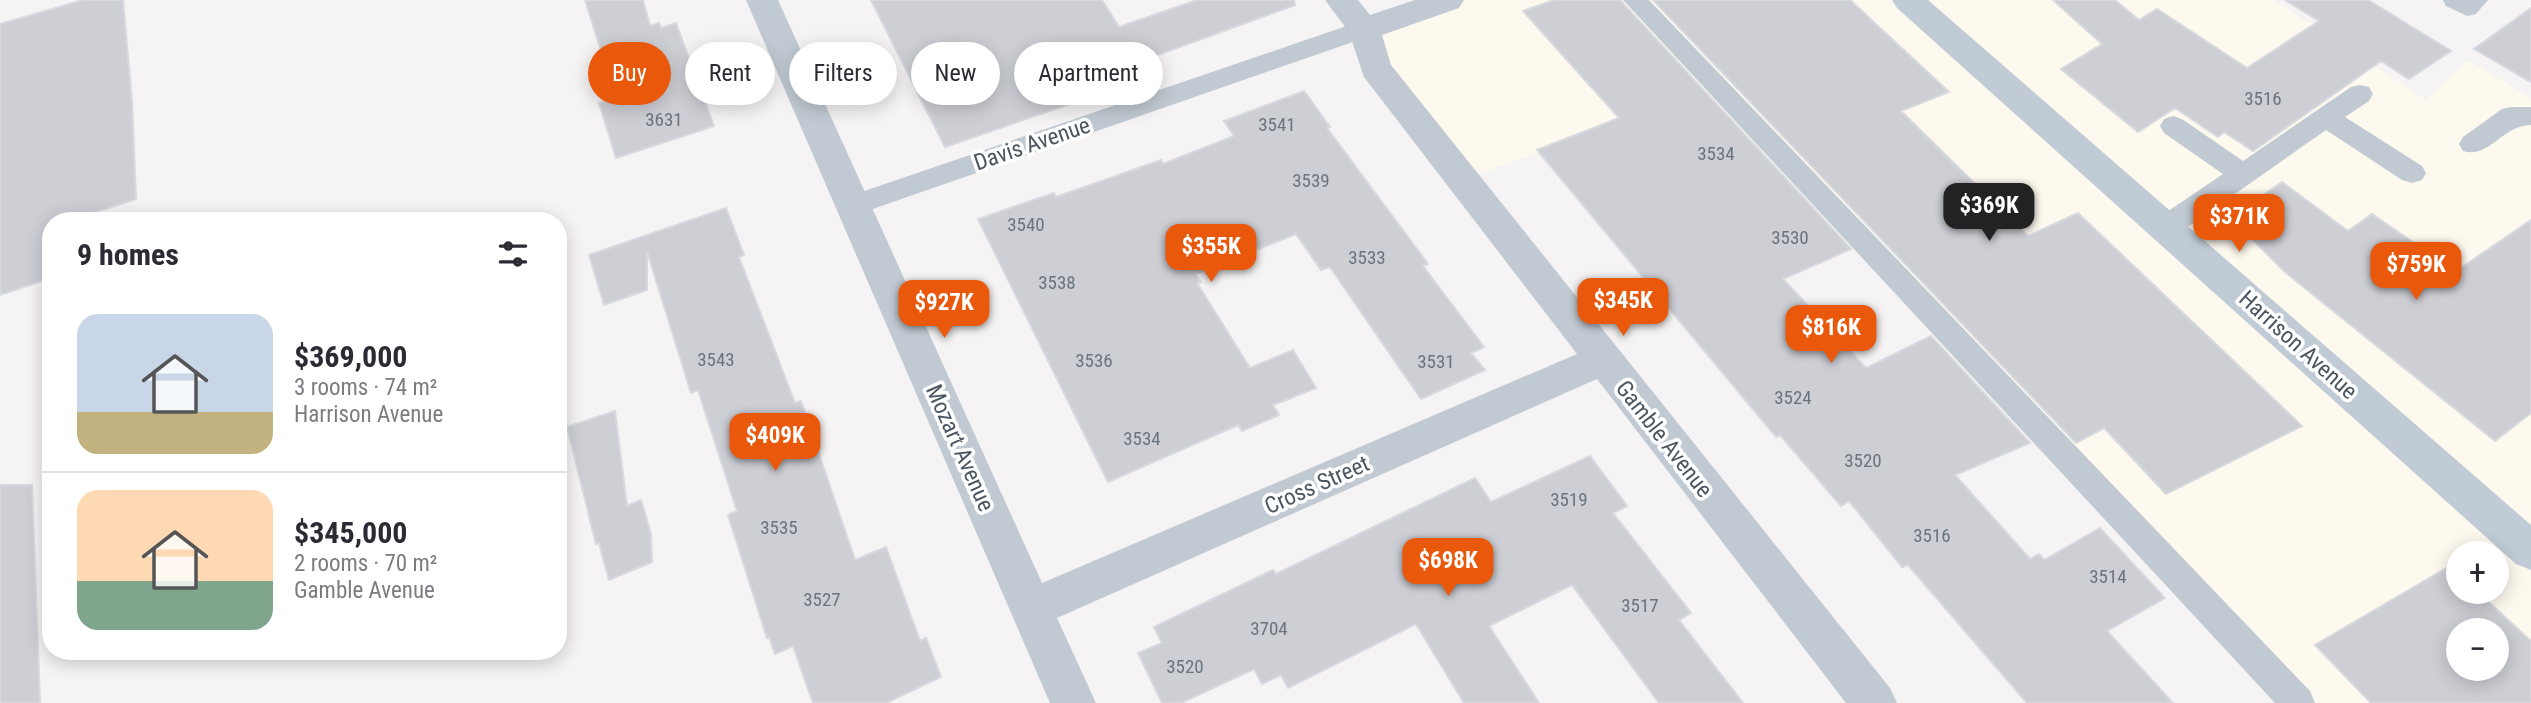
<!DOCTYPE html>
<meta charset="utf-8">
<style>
:root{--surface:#fff;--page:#f2f2f3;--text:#2b2b33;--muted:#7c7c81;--line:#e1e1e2;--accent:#ea580c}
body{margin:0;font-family:"Roboto Condensed",sans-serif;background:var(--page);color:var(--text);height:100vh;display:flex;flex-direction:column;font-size:26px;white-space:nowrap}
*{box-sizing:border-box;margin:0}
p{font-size:23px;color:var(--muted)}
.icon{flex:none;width:38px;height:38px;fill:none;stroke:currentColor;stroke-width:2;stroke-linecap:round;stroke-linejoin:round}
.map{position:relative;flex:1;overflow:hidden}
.side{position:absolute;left:42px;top:212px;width:525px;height:448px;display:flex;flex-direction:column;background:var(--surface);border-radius:28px;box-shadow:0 4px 18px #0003}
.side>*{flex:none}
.guide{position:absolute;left:588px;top:42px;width:665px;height:63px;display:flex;gap:14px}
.fabs{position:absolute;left:2446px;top:541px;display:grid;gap:14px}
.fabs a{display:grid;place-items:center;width:63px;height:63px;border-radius:50%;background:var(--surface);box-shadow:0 4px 18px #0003;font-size:35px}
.price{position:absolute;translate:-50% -60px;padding:0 16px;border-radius:14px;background:var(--accent);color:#fff;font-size:23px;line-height:46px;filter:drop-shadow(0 2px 4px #0008)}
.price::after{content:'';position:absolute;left:50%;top:42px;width:21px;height:16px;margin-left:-10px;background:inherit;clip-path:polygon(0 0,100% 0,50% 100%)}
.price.current{background:#222;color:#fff}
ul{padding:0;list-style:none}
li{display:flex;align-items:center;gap:21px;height:175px;padding:0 35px}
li+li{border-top:2px solid var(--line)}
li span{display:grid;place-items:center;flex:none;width:196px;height:140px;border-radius:21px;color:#555}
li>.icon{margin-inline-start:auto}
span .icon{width:84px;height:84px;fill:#fffc;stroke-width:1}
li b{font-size:30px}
h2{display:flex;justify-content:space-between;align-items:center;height:84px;padding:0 35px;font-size:30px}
.tag{padding:0 24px;border-radius:32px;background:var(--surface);box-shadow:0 4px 18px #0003;font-size:24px;line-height:63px}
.tag.current{background:var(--accent);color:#fff}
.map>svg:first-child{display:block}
.commercial{fill:#fdf9ef;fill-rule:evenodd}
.building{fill:#cdcfd5;stroke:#d7d9de;stroke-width:2;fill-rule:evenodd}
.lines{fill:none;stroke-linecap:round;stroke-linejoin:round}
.service{fill:#c1cad2;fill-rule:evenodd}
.minor{fill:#c1cad2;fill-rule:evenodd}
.secondary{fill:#c1cbd6;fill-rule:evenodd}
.labels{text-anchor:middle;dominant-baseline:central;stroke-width:7;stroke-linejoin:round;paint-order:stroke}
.number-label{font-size:19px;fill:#6b747e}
.street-label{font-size:23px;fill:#4a5661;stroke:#fff}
</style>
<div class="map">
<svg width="2531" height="703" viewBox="0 0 2531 703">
<rect width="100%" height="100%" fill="#f5f3f3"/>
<path class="commercial" d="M1448,0H2274L2426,100L2468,60L2531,98V703H2298L1719,88L1462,180L1364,29ZM2459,553H2497V592H2459ZM2459,630H2497V668H2459Z"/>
<path class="building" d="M83,0H123L132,102L136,199L71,220H51L48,228L51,278L0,295V24Z
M585,0H643L650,26L659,23L661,28L676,23L714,126L616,158L599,103L616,98Z
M871,0H1102L1119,27L1197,0H1294L1295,5L1141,61L1154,81L1097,102L1093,96L945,147Z
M1554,0H1620L1851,249L1783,279L1866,368L1931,336L2030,443L1955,475L2030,559L2039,554L2044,560L2100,528L2165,598L2107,631L2173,703H2027L1908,565L1902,567L1849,501L1841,506L1780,435L1776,437L1537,150L1619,118L1523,11Z
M1653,0H1850L1949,92L1901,111L2028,236L2078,213L2302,426L2166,494L2104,428L2076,443Z
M2053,0H2115L2139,20L2157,9L2247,68L2319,21L2285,0H2368L2451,51L2409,79L2381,61L2253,151L2224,132L2218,137L2175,108L2138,132L2061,69L2102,44Z
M2531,8V82L2474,49Z
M1304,91L1330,127L1327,128L1428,264L1423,266L1484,347L1471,353L1485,370L1421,399L1330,267L1321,270L1296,234L1196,274L1201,282L1197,283L1250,368L1293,350L1316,388L1273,405L1279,415L1242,431L1238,425L1108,482L978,219L1054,193L1056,197L1161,160L1163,164L1234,136L1224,121Z
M2282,182L2348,231L2372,214L2417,245L2461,268L2531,220V413L2495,441L2286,273L2231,218Z
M726,208L744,255L739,257L795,403L801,401L855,560L886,547L920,641L926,638L941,677L886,703H813L793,646L775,654L769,637L767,638L728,515L737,511L698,390L691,393L647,251V290L604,305L589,255Z
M615,411L627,506L641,500L651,534L652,562L609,580L599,543L596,544L567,427Z
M1590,456L1627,506L1613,513L1691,613L1679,620L1743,703H1659L1572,585L1489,626L1539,703H1464L1416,624L1288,688L1281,675L1262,684L1254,669L1181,703H1162L1138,653L1162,643L1154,627L1273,570L1276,574L1475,478L1491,502Z
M0,485H32L40,703H0Z
M2450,566L2459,574V592H2478L2531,641V703H2371L2315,645ZM2459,630H2497V668H2459Z"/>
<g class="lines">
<path class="service" d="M1623,0H1649L2310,691L2315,703H2275Z
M2443,0H2488L2476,14L2467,16L2446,6Z
M1364,20L1373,23L1376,29L1373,35L864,212L854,215L844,212L840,205L844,198Z
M2360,85L2369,87L2373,94L2369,101L2345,117L2422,166L2426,173L2422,180L2412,183L2402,180L2326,130L2175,236L2165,239L2155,236L2151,228L2155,220L2223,174L2164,133L2160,126L2164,119L2173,116L2182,119L2243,161L2351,87Z
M2511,107H2531V125C2503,125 2489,159 2463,151L2459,144L2463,137L2502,109Z"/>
<path class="minor" d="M746,0H778L1042,583L1577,354L1364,77L1349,32L1325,0H1358L1370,15L1415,0H1464L1459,8L1382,35L1391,65L1890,688L1897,703H1846L1597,379L1057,618L1096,703H1050Z"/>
<path class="secondary" d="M1892,0H1928L2531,525V570L2516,564L1897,8Z"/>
</g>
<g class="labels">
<g class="number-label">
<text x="2263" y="98">3516</text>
<text x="664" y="119">3631</text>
<text x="1277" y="124">3541</text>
<text x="1716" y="153">3534</text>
<text x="1311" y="180">3539</text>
<text x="1026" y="224">3540</text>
<text x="1790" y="237">3530</text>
<text x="1367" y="257">3533</text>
<text x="1057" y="282">3538</text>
<text x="716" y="359">3543</text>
<text x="1094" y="360">3536</text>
<text x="1436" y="361">3531</text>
<text x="1793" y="397">3524</text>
<text x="1142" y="438">3534</text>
<text x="1863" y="460">3520</text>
<text x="1569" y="499">3519</text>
<text x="779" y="527">3535</text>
<text x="1932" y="535">3516</text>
<text x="2108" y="576">3514</text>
<text x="822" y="599">3527</text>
<text x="1640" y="605">3517</text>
<text x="1269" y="628">3704</text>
<text x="1185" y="666">3520</text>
</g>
<g class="street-label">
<text transform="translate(1032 144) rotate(-19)">Davis Avenue</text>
<text transform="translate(2298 345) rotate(42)">Harrison Avenue</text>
<text transform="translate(1664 439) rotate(52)">Gamble Avenue</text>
<text transform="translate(960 448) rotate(66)">Mozart Avenue</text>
<text transform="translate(1317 485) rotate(-24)">Cross Street</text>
</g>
</g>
</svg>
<div class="fabs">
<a>+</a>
<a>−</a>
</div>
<b class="price current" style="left:1989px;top:243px">$369K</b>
<b class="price" style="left:2239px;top:254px">$371K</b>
<b class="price" style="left:1211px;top:284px">$355K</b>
<b class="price" style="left:2416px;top:302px">$759K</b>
<b class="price" style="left:1623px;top:338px">$345K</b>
<b class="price" style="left:944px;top:340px">$927K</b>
<b class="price" style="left:1831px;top:365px">$816K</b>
<b class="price" style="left:775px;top:473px">$409K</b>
<b class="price" style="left:1448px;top:598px">$698K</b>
<div class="guide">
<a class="tag current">Buy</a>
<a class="tag">Rent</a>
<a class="tag">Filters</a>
<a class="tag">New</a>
<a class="tag">Apartment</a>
</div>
<section class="side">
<h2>9 homes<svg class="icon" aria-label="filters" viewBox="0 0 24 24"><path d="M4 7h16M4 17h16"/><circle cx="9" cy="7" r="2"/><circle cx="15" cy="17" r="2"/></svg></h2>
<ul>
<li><span style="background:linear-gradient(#c9d6e8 70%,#c2b280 0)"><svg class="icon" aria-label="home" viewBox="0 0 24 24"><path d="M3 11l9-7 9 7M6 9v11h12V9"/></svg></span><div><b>$369,000</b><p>3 rooms · 74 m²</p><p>Harrison Avenue</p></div></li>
<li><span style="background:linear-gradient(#ffd9b3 65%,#7fa58c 0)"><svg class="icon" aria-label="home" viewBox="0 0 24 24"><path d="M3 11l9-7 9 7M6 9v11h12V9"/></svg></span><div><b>$345,000</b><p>2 rooms · 70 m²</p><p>Gamble Avenue</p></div></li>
</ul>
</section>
</div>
